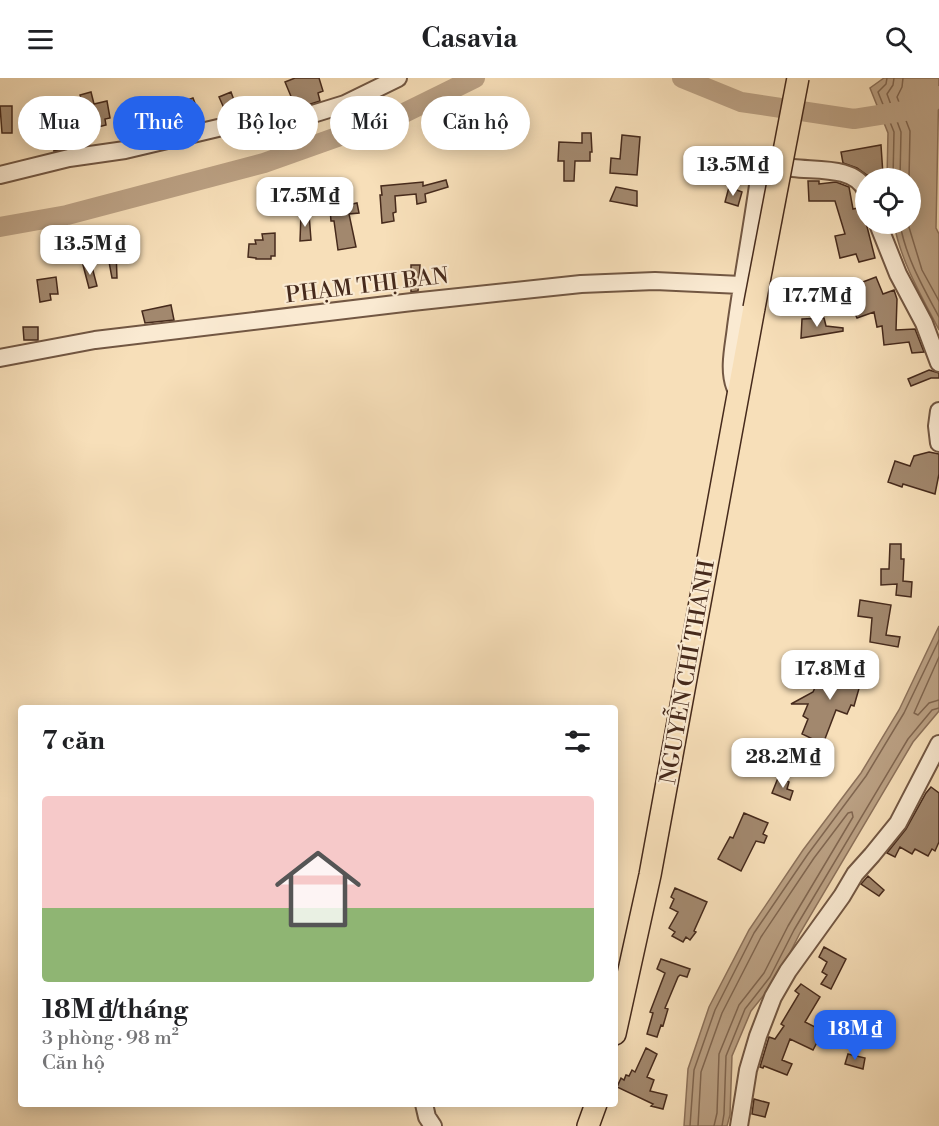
<!DOCTYPE html>
<html lang="vi">
<meta charset="utf-8">
<style>
:root{--surface:#fff;--page:#f6f6f6;--text:#202124;--muted:#757577;--line:#e0e0e0;--accent:#2563eb}
body{margin:0;font-family:"Libre Bodoni",serif;background:var(--page);color:var(--text);height:100vh;display:flex;flex-direction:column;font-size:22px;white-space:nowrap}
*{box-sizing:border-box;margin:0}
p{font-size:20px;color:var(--muted)}
.icon{flex:none;width:33px;height:33px;fill:none;stroke:currentColor;stroke-width:2;stroke-linecap:round;stroke-linejoin:round}
.map{position:relative;flex:1;overflow:hidden}
.panel{position:absolute;left:18px;top:627px;width:600px;height:402px;display:flex;flex-direction:column;background:var(--surface);border-radius:6px;box-shadow:0 3px 15px #0003}
.panel>*{flex:none}
.hud{position:absolute;left:18px;top:18px;width:600px;height:54px;display:flex;gap:12px}
.controls{position:absolute;left:855px;top:90px;display:grid;gap:12px}
.controls a{display:grid;place-items:center;width:66px;height:66px;border-radius:50%;background:var(--surface);box-shadow:0 3px 15px #0003;font-size:30px}
.price{position:absolute;translate:-50% -51px;padding:0 14px;border-radius:12px;background:#fff;color:#222;font-size:20px;line-height:39px;filter:drop-shadow(0 2px 3px #0008)}
.price::after{content:'';position:absolute;left:50%;top:36px;width:18px;height:14px;margin-left:-9px;background:inherit;clip-path:polygon(0 0,100% 0,50% 100%)}
.price.selected{background:var(--accent);color:#fff}
ul{padding:0;list-style:none}
li{display:grid;align-content:center;gap:12px;height:318px;padding:0 24px}
li+li{border-top:2px solid var(--line)}
li span{display:grid;place-items:center;height:186px;border-radius:6px;color:#555}
li>.icon{margin-inline-start:auto}
span .icon{width:108px;height:108px;fill:#fffc;stroke-width:1}
li b{font-size:26px}
h2{display:flex;justify-content:space-between;align-items:center;height:72px;padding:0 24px;font-size:26px}
.pill{padding:0 21px;border-radius:27px;background:var(--surface);box-shadow:0 3px 15px #0003;font-size:21px;line-height:54px}
.pill.selected{background:var(--accent);color:#fff}
header{display:flex;justify-content:space-between;align-items:center;height:78px;padding:0 24px;background:var(--surface);font-size:27px;font-weight:700}
.map>svg:first-child{display:block}
.water{fill:#bba184;stroke:#8c715a;stroke-width:1.5}
.lines{fill:none;stroke-linecap:round;stroke-linejoin:round}
.shore{stroke:#806650;stroke-width:1.5}
.river{stroke:#bba184;stroke-width:20}
.building{fill:#a2886e;stroke:#462a1c;stroke-width:1.5}
.minor-casing{stroke:#725743;stroke-width:20}
.major-casing{stroke:#462a1c;stroke-width:24}
.minor{stroke:#faead2;stroke-width:16}
.major{stroke:#f7dfb9;stroke-width:21}
.major-bridge-casing{stroke:#462a1c;stroke-width:24;stroke-linecap:butt}
.major-bridge{stroke:#f7dfb9;stroke-width:21}
.labels{text-anchor:middle;dominant-baseline:central;stroke-width:4.5;stroke-linejoin:round;paint-order:stroke}
.street-label{font-size:22px;fill:#462a1c;stroke:#faead2}
</style>
<header><svg class="icon" aria-label="menu" viewBox="0 0 24 24"><path d="M4 6h16M4 12h16M4 18h16"/></svg>Casavia<svg class="icon" aria-label="search" viewBox="0 0 24 24"><circle cx="10" cy="10" r="6"/><path d="M15 15l6 6"/></svg></header>
<div class="map">
<svg width="939" height="1048" viewBox="0 0 939 1048">
<rect width="100%" height="100%" fill="#f7dfb9"/>
<filter id="stains"><feTurbulence type="fractalNoise" baseFrequency=".00333" numOctaves="4"/><feColorMatrix values="0 0 0 0 .2 0 0 0 0 .09 0 0 0 0 .02 0 0 0 .5 -.17"/></filter>
<radialGradient id="worn" r=".72"><stop offset=".6" stop-color="#630" stop-opacity="0"/><stop offset="1" stop-color="#630" stop-opacity=".3"/></radialGradient>
<path class="water" d="M884,0H939L936,150L939,156V252C921,217 901,184 894,146H910V100H887L888,55L870,10Z
M939,548V633L913,664L800,855L776,902L751,933L732,978L730,1037L727,1048H684L688,991L709,929L749,852L803,772L861,695L899,632Z"/>
<g class="lines">
<path class="shore" d="M887,0L886,6L878,14L894,54L893,100
M894,0L893,7L887,16L901,54L900,100
M903,0L902,9L897,19L910,53L909,100
M900,146C906,180 923,209 939,239
M908,146L922,192L939,223
M939,579L914,635L918,637L929,625L939,622
M690,1048L694,992L715,932L754,855L808,776L866,698L904,635L939,562
M698,1048L701,994L722,935L761,859L814,780L848,735L852,734L853,739L788,848L764,895L739,927L719,976L717,1035L714,1048
M722,1048L724,1036L726,978L745,931L770,899L794,852L908,661L932,632L939,630"/>
<path class="river" d="M682,0L741,24L854,41L923,30L939,18
M0,149L67,137L264,85L402,36L475,0"/>
</g>
<path class="building" d="M295,0H319L323,13L318,15L320,23L301,29L295,28L285,4Z
M91,14L94,26L107,23L110,40L105,41L106,47L75,55L77,68L54,73L50,40L60,39L59,33L83,30L80,17Z
M231,14L238,33L227,37L219,19Z
M193,20L200,38L189,42L182,24Z
M0,28H12V55H2Z
M582,55H591L592,74H590V83H575L574,103H564V83H558L559,64L582,65Z
M622,57L640,59L637,97L610,95L611,80L620,81Z
M881,67L883,97H867L857,90L843,85L841,74Z
M446,102L448,109L425,116L426,124L417,126L416,116L395,118L396,134L393,135L394,143L382,145L380,117H382L381,108L423,104V108Z
M808,103H819V106L836,104L849,109L853,131L862,129L875,180L859,184L856,176L840,180L835,158L845,156L835,123H809Z
M616,109L637,113V128L610,123Z
M729,109L742,114L738,128L725,124Z
M357,125L359,135L349,136L356,169L338,172L334,143H331L330,131Z
M301,136H309L311,162L300,163Z
M275,155V178H271V181H256V180L248,179L249,166H256L255,162H263L262,156Z
M116,172L117,200H112L107,173Z
M91,185L97,208L89,210L83,187Z
M411,187H420L418,213L411,214Z
M56,199L58,216H50L51,222L40,224L37,202Z
M876,199L883,216L894,212L897,221L896,252L915,251L924,274L912,275L909,264L884,267L882,248L877,249L874,234L857,240L851,227L861,224L855,207Z
M171,227L174,242L145,245L142,233Z
M824,240L826,248L843,250V253L801,260L802,241Z
M23,249H38V262H24Z
M929,292L939,295V300H931L911,308L908,301Z
M929,374L939,376V396L935,416L903,406L902,409L888,404L895,383L910,388L914,378Z
M890,466H901V481H904L903,503L912,504L911,519L896,517L897,506L881,507V491H889Z
M860,522L891,527L886,557L900,559L898,569L870,564L872,540L858,538Z
M839,586L862,591L860,599L862,600L854,628L851,627L847,636L836,632L823,666L802,656L808,641L803,638L808,626H791L813,614L817,605L812,598L820,592L834,612Z
M778,700L789,704L787,711L793,713L790,722L772,715Z
M931,709L939,715V764L935,773L932,771L928,778L915,771L912,776L900,769L895,779L887,775L906,751L926,715Z
M744,735L768,745L763,756L767,758L764,765L756,763L741,793L718,781L730,759L733,760Z
M868,798L884,812L879,818L861,806Z
M675,810L707,824L694,853L696,854L690,862L686,859L683,864L672,858L675,854L669,850L678,834L670,830L674,821L671,819Z
M824,869L846,881L831,911L821,906L827,897L822,894L827,884L819,879Z
M661,881L690,891L687,899L680,897L678,899L665,930L668,931L663,948L661,947L657,959L647,956L653,935L650,934L665,895L657,891Z
M801,906L820,919L805,944L823,953L813,972L790,961L782,982L792,986L787,997L764,988L763,990L760,989L769,959L775,961L784,948L781,946L799,916L795,913Z
M646,970L657,976L647,999L654,1002L650,1013L667,1017L663,1031L651,1028L653,1026L617,1009L621,1000L624,1002L626,997L629,998L632,992L635,994Z
M848,976L865,980L863,991L845,986Z
M754,1021L769,1025L765,1039L752,1036Z"/>
<g class="lines">
<defs>
<path id="minor" d="M0,97L69,80L125,72L235,46L279,40L303,39L345,26L398,0
M878,146L898,196L924,245L939,285
M0,280L95,262L412,224L581,206L655,203L741,207
M735,309C728,291 734,268 736,249C743,197 753,146 760,93C762,89 765,86 770,85C778,85 786,90 793,90C816,93 855,88 866,113
M939,333L937,348L939,365
M424,1026L427,1039L433,1048
M739,1048L748,992L758,958L773,919L788,893L842,818L855,796L872,777L898,745L939,666"/>
<path id="major" d="M615,956L650,797L754,230
M588,1048L596,1026"/>
</defs>
<use href="#minor" class="minor-casing"/>
<use href="#major" class="major-casing"/>
<use href="#minor" class="minor"/>
<use href="#major" class="major"/>
<defs>
<path id="major-bridge" d="M754,230L798,0"/>
</defs>
<use href="#major-bridge" class="major-bridge-casing"/>
<use href="#major-bridge" class="major-bridge"/>
</g>
<g class="labels">
<g class="street-label">
<text transform="translate(367 208) rotate(-7)">PHẠM THỊ BAN</text>
<text transform="translate(688 594) rotate(-80)">NGUYỄN CHÍ THANH</text>
</g>
</g>
<rect width="100%" height="100%" filter="url(#stains)"/>
<rect width="100%" height="100%" fill="url(#worn)"/>
</svg>
<div class="controls">
<a><svg class="icon" aria-label="locate" viewBox="0 0 24 24"><circle cx="12" cy="12" r="6"/><path d="M12 2v4M12 18v4M2 12h4M18 12h4"/></svg></a>
</div>
<b class="price" style="left:733px;top:119px">13.5M ₫</b>
<b class="price" style="left:305px;top:150px">17.5M ₫</b>
<b class="price" style="left:90px;top:198px">13.5M ₫</b>
<b class="price" style="left:817px;top:250px">17.7M ₫</b>
<b class="price" style="left:830px;top:623px">17.8M ₫</b>
<b class="price" style="left:783px;top:711px">28.2M ₫</b>
<b class="price selected" style="left:855px;top:983px">18M ₫</b>
<div class="hud">
<a class="pill">Mua</a>
<a class="pill selected">Thuê</a>
<a class="pill">Bộ lọc</a>
<a class="pill">Mới</a>
<a class="pill">Căn hộ</a>
</div>
<section class="panel">
<h2>7 căn<svg class="icon" aria-label="filters" viewBox="0 0 24 24"><path d="M4 7h16M4 17h16"/><circle cx="9" cy="7" r="2"/><circle cx="15" cy="17" r="2"/></svg></h2>
<ul>
<li><span style="background:linear-gradient(#f6c9c9 60%,#8fb573 0)"><svg class="icon" aria-label="home" viewBox="0 0 24 24"><path d="M3 11l9-7 9 7M6 9v11h12V9"/></svg></span><div><b>18M ₫/tháng</b><p>3 phòng · 98 m²</p><p>Căn hộ</p></div></li>
</ul>
</section>
</div>
